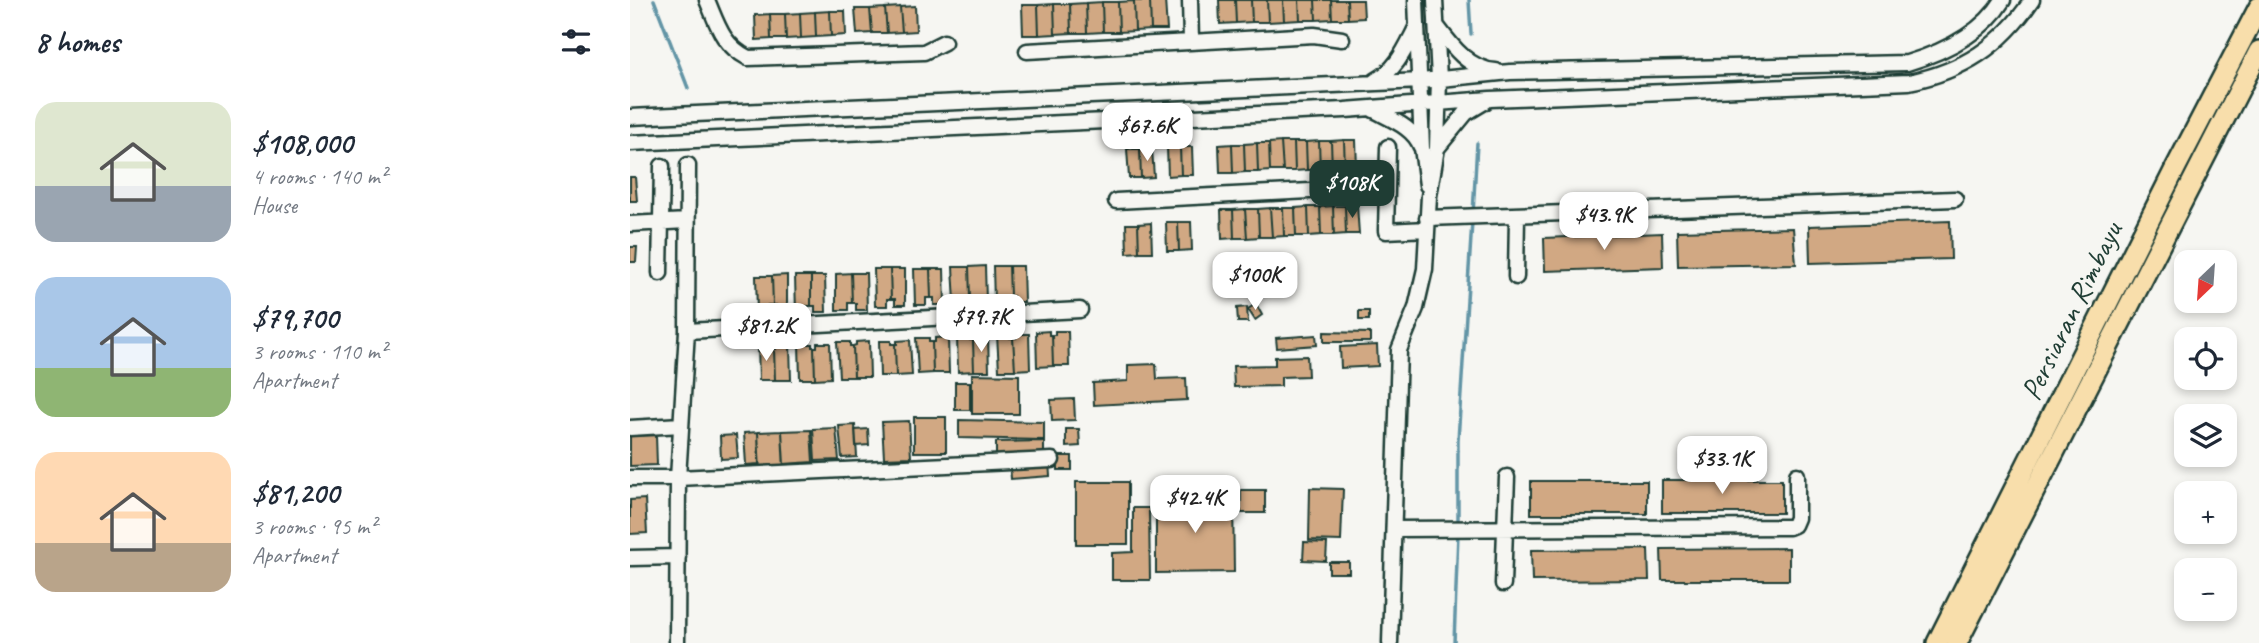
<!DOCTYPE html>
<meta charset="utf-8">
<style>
:root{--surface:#fff;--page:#f6f6f7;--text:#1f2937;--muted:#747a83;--accent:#1f3d34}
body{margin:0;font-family:Caveat,sans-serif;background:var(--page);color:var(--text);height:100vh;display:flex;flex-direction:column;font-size:26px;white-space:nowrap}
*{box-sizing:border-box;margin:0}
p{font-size:23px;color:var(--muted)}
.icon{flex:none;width:38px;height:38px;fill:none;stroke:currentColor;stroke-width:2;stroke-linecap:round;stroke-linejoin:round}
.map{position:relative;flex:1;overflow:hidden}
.drawer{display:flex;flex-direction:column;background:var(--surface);width:630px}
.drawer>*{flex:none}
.needle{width:46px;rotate:205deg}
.buttons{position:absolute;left:1544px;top:250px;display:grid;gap:14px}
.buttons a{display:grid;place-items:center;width:63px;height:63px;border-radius:14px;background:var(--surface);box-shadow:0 4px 10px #0003;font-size:35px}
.price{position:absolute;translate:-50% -60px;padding:0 16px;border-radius:14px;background:#fff;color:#222;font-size:23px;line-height:46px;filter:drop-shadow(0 2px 4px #0008)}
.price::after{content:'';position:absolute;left:50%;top:42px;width:21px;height:16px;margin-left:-10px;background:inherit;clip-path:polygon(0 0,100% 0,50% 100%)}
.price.active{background:var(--accent);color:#fff}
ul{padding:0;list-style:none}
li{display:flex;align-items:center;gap:21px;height:175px;padding:0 35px}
li span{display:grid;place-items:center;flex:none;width:196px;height:140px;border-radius:21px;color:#555}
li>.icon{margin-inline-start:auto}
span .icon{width:84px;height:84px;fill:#fffc;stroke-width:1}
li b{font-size:30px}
h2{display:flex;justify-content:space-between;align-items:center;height:84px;padding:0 35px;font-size:30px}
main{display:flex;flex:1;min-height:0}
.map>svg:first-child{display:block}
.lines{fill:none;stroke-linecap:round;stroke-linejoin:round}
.stream{stroke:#6395a6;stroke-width:3.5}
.building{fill:#d1a883;stroke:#1f3d34;stroke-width:2}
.minor-casing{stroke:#1f3d34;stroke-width:19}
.major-casing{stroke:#1f3d34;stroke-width:24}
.minor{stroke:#f6f6f2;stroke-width:14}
.major{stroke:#f8deab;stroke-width:19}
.labels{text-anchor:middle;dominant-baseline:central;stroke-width:7;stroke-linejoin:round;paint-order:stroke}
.street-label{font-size:30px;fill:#1f3d34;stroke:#f6f6f2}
</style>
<main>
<section class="drawer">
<h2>8 homes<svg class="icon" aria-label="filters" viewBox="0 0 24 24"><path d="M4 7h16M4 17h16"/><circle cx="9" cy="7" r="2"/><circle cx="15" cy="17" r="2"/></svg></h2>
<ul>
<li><span style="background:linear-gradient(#dfe7d0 60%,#9aa5b1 0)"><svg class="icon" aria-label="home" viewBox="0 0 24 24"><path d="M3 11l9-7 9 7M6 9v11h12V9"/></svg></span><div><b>$108,000</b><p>4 rooms · 140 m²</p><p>House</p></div></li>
<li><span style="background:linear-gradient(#a9c7e8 65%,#8fb573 0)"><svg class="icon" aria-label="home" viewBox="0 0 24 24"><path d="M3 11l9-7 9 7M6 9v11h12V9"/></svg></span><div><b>$79,700</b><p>3 rooms · 110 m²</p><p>Apartment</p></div></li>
<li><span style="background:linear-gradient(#ffd9b3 65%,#b9a48a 0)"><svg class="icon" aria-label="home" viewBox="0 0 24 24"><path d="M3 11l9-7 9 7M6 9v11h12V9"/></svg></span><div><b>$81,200</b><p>3 rooms · 95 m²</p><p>Apartment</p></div></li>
</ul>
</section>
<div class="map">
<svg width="1629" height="643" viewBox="0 0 1629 643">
<rect width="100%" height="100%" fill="#f6f6f2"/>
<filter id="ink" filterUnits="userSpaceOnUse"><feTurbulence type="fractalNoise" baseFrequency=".0143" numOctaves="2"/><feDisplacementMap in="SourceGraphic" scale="14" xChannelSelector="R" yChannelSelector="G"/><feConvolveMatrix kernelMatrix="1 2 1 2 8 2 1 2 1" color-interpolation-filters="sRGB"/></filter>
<g filter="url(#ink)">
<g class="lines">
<path class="stream" d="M24,0L58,88
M839,0L841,34
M843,214L847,143
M828,525V440L842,222
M824,643L828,533"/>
</g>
<path class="building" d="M535,0L537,30H521L520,1Z
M589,0H605L606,23L590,24Z
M605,0H621L622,22L606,23Z
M621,0H637L638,22H622Z
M637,0H653L654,21L638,22Z
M653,0H669L670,20L654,21Z
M669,0H685L686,20H670Z
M685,0H701L702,19L686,20Z
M701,0H717L718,19H702Z
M717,0H733L734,18L718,19Z
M504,1H520L521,30L505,31Z
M504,1L505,31L489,32L488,2Z
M472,2H488L489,32H473Z
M472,2L473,32L457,33L456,3Z
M456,3L457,33H441L440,4Z
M424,4H440L441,33L425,34Z
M424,4L425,34L409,35L408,5Z
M392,5H408L409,35H393Z
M285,6L286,31L272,32L270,7Z
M270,7L272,32L257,33L255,8Z
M255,8L257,33H242L240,9Z
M225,9H240L242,33L227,34Z
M200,11H215L216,35L201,36Z
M200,11L201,36L186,37L185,12Z
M185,12L186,37L171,38L170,13Z
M170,13L171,38L156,39L155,14Z
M140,14H155L156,39H141Z
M140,14L141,39L126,40L125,15Z
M714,140L715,169H702L701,141Z
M714,140H726L727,168L715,169Z
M689,141L690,170H677L676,142Z
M689,141H701L702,169L690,170Z
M651,142L653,171H640L639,143Z
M651,142H664L665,171H653Z
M664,142H676L677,170L665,171Z
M627,143L628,172H615L614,144Z
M627,143H639L640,171L628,172Z
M602,144L603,173H590L589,145Z
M602,144H614L615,172L603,173Z
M537,147H550L551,175L538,176Z
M550,147H562L563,175H551Z
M497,149H510L511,178H499Z
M510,149H522L524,177L511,178Z
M0,177H5L7,201H0Z
M727,205L729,234H716L715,206Z
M703,206L704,235H691L690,207Z
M703,206H715L716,234L704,235Z
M678,207L679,236H666L665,208Z
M678,207H690L691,235L679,236Z
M640,208H653L654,236L642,237Z
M640,208L642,237H629L628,209Z
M653,208H665L666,236H654Z
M615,209L617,238H604L603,210Z
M615,209H628L629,237L617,238Z
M591,210H603L604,238L592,239Z
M1320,221L1321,259L1180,263L1179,226Z
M536,222H548L549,251H537Z
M548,222H561L562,250L549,251Z
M521,223L522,252H509L508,224Z
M496,224H508L509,252L497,253Z
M1163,228L1166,264L1048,266L1047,231Z
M1032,233L1033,267L915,271L914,238Z
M0,247H7L6,262H0Z
M355,266L356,301L343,302V298H340L339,267Z
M363,266H379L380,296H375V303H364Z
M379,266H393L394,302H383V296H380Z
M323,267H339L340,298H338V302H325Z
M244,269H260L261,299H257V306H245Z
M260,269H275V305H265V299H261Z
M284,269H300L301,298H296V305H285Z
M300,269H314L315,305H304V298H301Z
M221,273H236L237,310H226V303H222Z
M221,273L222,303H218V310H206V274Z
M157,275V312H147L146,305H143L142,276Z
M126,276H142L143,305H138L139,312H127Z
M165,276H181V306H177V313H166Z
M181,276H195L196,312H185V306H181Z
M626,304L632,315L625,320L618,309Z
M617,307L618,322H608L607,308Z
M729,311H739V320H729Z
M419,331V335H422L423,366L407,367L406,332Z
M425,331H438L439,366H423L422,335H425Z
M694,332L740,333V342H694Z
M386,334H399L400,369L385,370L383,338H386Z
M367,335H380V338H383L385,370H369Z
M686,335L687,345L647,348L646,338Z
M339,336L340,340H343L344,371L328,372L327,337Z
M345,336H358L359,371H344L343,340H345Z
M318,337L319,373H303L302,342H305V338Z
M286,338H299V342H302L303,373L288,374Z
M280,340L282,375L266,376L265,344H267V341Z
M239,341L240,377H224L223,346L226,345V342Z
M249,341H261V344H265L266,376H250Z
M207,342H220V346H223L224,377H209Z
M187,343H200L201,378L185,379L184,347H187Z
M169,344H182V347H184L185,379H170Z
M128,345H141V349H144L145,380H129Z
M146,345H160L161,380H145L144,349H146Z
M747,345L748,366L711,368L710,347Z
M677,356L678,376L651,377V386L604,387L603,366L645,365V357Z
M526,364L527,379L556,378L557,400L464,405L463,383L498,381V365Z
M342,374L389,375V414H342Z
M325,382H340V410H325Z
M444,399L445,420L422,421L421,400Z
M284,417H316V452H284Z
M329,420L414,422V440L329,438Z
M279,421L281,457L254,458L252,422Z
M225,425L227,457L212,458L209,426Z
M206,428L209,460L185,461L183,429Z
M238,429L239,445L226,446L225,430Z
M436,429H449L450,446L436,447Z
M181,430L183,462L154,464L152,431Z
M152,431L154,471L130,472L128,432Z
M128,432L129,464L116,465L114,433Z
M26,435L27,465L0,466V436Z
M106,435L108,458L91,459L90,436Z
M414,441V457H366V442Z
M428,456H442V470H428Z
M419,462L420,476L381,479L380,465Z
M1032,480H1152V513H1032Z
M901,481H1017V514H901Z
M446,482H498V544H446Z
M680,488L713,489L711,541L679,540Z
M611,490H635V513H611Z
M526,497H603L604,572L526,573Z
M15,499L17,533L0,534V500Z
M503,508H519L520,580H482V553L503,552Z
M674,542L697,543L696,561L673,560Z
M1159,548V580H1032L1031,549Z
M1018,549L1019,580L902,581L901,550Z
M699,562H719V573H699Z"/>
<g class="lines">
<defs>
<path id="minor" d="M77,0C88,26 92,44 118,58L294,52L314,42
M560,0L561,41
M786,0L792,148L797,185
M806,25C821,45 839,70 866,71
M397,51L684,35L712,39
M745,81C767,70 776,47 787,26
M742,109C760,119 784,127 791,147
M0,117L791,81L880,72L1277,63C1314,52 1352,34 1373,0
M0,143L715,110L860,99L1279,82C1333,71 1371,46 1402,0
M758,147L756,231L797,229
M808,147L836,113L856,101
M486,201L757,187
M797,218L1325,199
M0,224L57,221
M30,273L32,166
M886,277L887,215
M57,331L450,310
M0,428L51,425
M0,478H48L422,460
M764,529L1159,527L1164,525L1167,518V475
M0,558L48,557
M873,584L877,477
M47,643L48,478L57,331L58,165
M760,643L769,350L786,308L795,269L799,196L807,148L809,79L805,0"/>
<path id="major" d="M1307,643L1546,167L1629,7
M1327,643L1629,51"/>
</defs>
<use href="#minor" class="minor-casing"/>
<use href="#major" class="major-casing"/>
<use href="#minor" class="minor"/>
<use href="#major" class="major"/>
</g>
</g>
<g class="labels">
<g class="street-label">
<text transform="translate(1441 311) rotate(-64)">Persiaran Rimbayu</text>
</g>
</g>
</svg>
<div class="buttons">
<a><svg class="needle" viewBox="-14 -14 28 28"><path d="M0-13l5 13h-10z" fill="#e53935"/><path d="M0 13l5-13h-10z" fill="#747a83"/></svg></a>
<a><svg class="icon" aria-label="locate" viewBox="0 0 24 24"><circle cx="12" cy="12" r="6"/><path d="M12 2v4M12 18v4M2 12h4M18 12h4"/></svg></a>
<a><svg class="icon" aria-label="layers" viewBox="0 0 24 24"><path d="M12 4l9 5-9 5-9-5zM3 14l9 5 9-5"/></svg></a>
<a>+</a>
<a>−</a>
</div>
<b class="price" style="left:517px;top:163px">$67.6K</b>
<b class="price active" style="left:722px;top:220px">$108K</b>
<b class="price" style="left:974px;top:252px">$43.9K</b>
<b class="price" style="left:625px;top:312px">$100K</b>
<b class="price" style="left:351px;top:354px">$79.7K</b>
<b class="price" style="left:136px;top:363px">$81.2K</b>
<b class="price" style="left:1092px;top:496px">$33.1K</b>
<b class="price" style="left:565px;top:535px">$42.4K</b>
</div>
</main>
